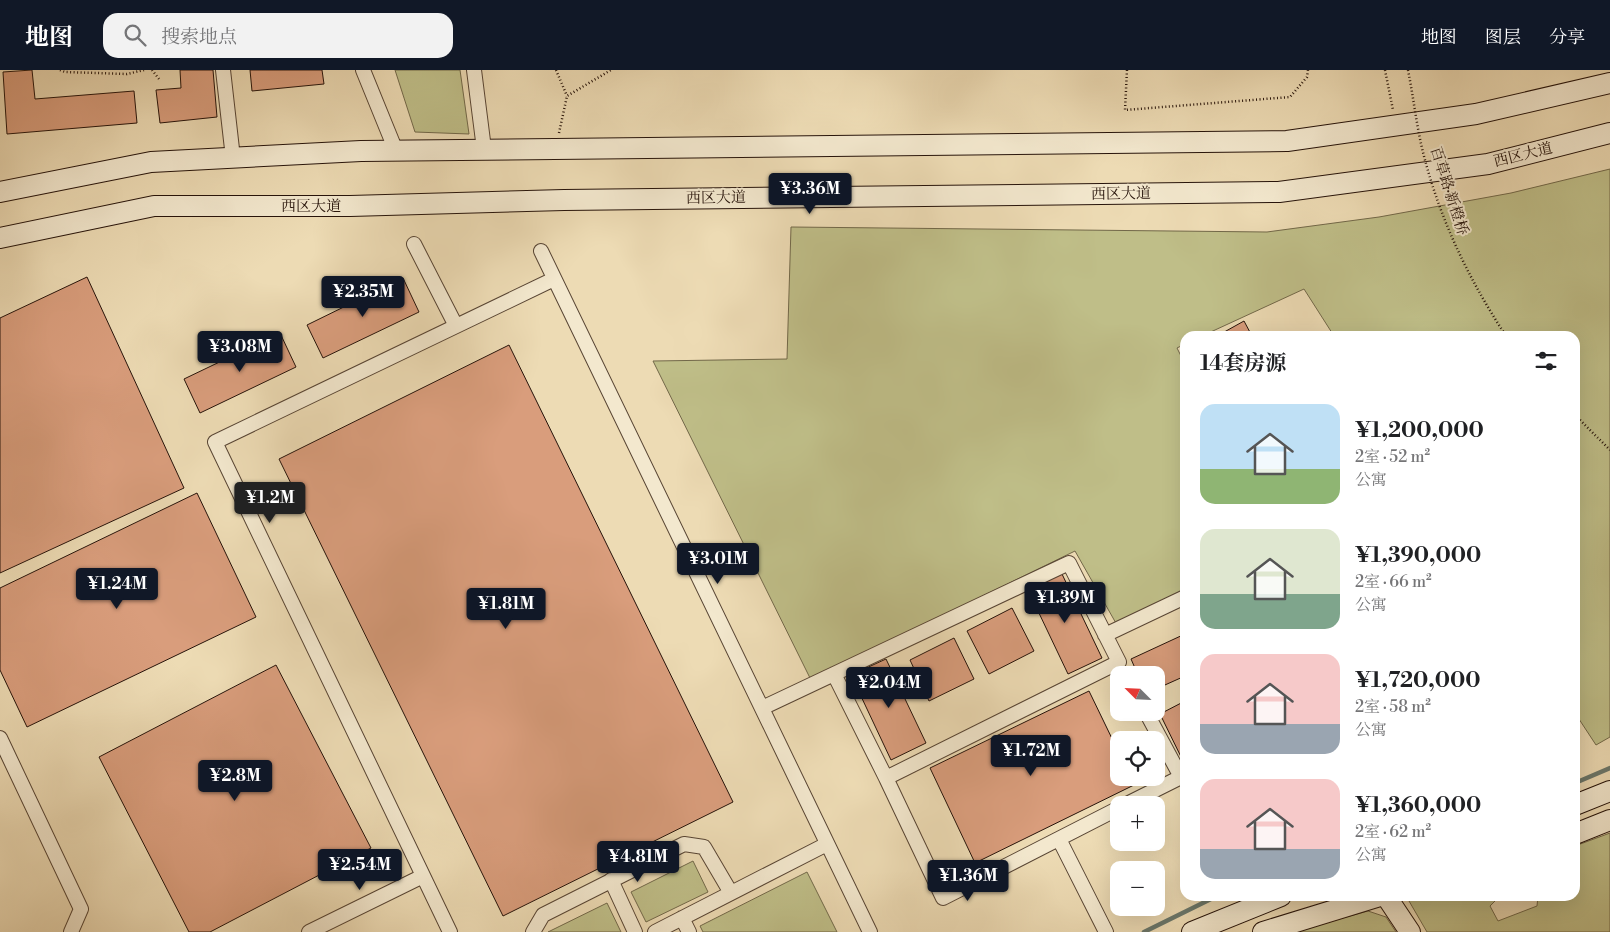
<!DOCTYPE html>
<html lang="zh">
<meta charset="utf-8">
<style>
:root{--surface:#fff;--page:#f2f2f2;--text:#202124;--muted:#757577;--accent:#111827}
body{margin:0;font-family:"Libre Bodoni","Noto Serif SC",serif;background:var(--page);color:var(--text);height:100vh;display:flex;flex-direction:column;font-size:19px;white-space:nowrap}
*{box-sizing:border-box;margin:0}
p{font-size:16px;color:var(--muted)}
.icon{flex:none;width:28px;height:28px;fill:none;stroke:currentColor;stroke-width:2;stroke-linecap:round;stroke-linejoin:round}
.map{position:relative;flex:1;overflow:hidden}
.details{position:absolute;left:1180px;top:261px;width:400px;height:570px;display:flex;flex-direction:column;background:var(--surface);border-radius:15px;box-shadow:0 5px 20px #0002}
.details>*{flex:none}
.needle{width:32px;rotate:294deg}
.tools{position:absolute;left:1110px;top:596px;display:grid;gap:10px}
.tools a{display:grid;place-items:center;width:55px;height:55px;border-radius:10px;background:var(--surface);box-shadow:0 5px 20px #0002;font-size:25px}
.price{position:absolute;translate:-50% -42px;padding:0 11px;border-radius:5px;background:var(--accent);color:#fff;font-size:16px;line-height:32px;filter:drop-shadow(0 1px 2px #0008)}
.price::after{content:'';position:absolute;left:50%;top:30px;width:15px;height:11px;margin-left:-8px;background:inherit;clip-path:polygon(0 0,100% 0,50% 100%)}
.price.current{background:#222;color:#fff}
ul{padding:0;list-style:none}
li{display:flex;align-items:center;gap:15px;height:125px;padding:0 20px}
li span{display:grid;place-items:center;flex:none;width:140px;height:100px;border-radius:15px;color:#555}
li>.icon{margin-inline-start:auto}
span .icon{width:60px;height:60px;fill:#fffc;stroke-width:1}
li b{font-size:21px}
h2{display:flex;justify-content:space-between;align-items:center;height:60px;padding:0 20px;font-size:21px}
header{display:flex;align-items:center;gap:30px;box-sizing:border-box;height:70px;padding:0 25px;background:var(--accent);color:#fff}
header strong{font-size:24px}
nav{display:flex;gap:28px;margin-inline-start:auto;font-size:18px}
.search{width:350px;height:45px;background:var(--page);display:flex;align-items:center;gap:12px;box-sizing:border-box;padding:0 18px;border-radius:15px;color:var(--muted);font-size:19px}
.map>svg:first-child{display:block}
.green{fill:#bfbe88;stroke:#726849}
.lines{fill:none;stroke-linecap:round;stroke-linejoin:round}
.stream{stroke:#6b786c;stroke-width:4.5}
.building{fill:#d99d7c;stroke:#26130a}
.street-casing{stroke:#584534;stroke-width:16}
.secondary-casing{stroke:#26130a;stroke-width:22}
.path{stroke:#26130a;stroke-width:2.5;stroke-dasharray:1 2.5;stroke-linecap:butt}
.street{stroke:#f3e8ce;stroke-width:14}
.secondary{stroke:#f3e8ce;stroke-width:20}
.path-bridge{stroke:#26130a;stroke-width:2.5;stroke-dasharray:1 2.5;stroke-linecap:butt}
.labels{text-anchor:middle;dominant-baseline:central;stroke-width:4;stroke-linejoin:round;paint-order:stroke}
.street-label{font-size:15px;fill:#26130a;stroke:#f3e8ce}
</style>
<header>
<strong>地图</strong>
<div class="search"><svg class="icon" aria-label="search" viewBox="0 0 24 24"><circle cx="10" cy="10" r="6"/><path d="M15 15l6 6"/></svg>搜索地点</div>
<nav><a>地图</a><a>图层</a><a>分享</a></nav>
</header>
<div class="map">
<svg width="1610" height="862" viewBox="0 0 1610 862">
<rect width="100%" height="100%" fill="#eddbb4"/>
<filter id="stains"><feTurbulence type="fractalNoise" baseFrequency=".004" numOctaves="4"/><feColorMatrix values="0 0 0 0 .2 0 0 0 0 .09 0 0 0 0 .02 0 0 0 .5 -.17"/></filter>
<radialGradient id="worn" r=".72"><stop offset=".6" stop-color="#630" stop-opacity="0"/><stop offset="1" stop-color="#630" stop-opacity=".3"/></radialGradient>
<path class="green" d="M395,0H460L469,64L415,62Z
M1610,99V667L1596,675L1575,643V266H1334L1304,219L1202,266H1185V274L1177,278L1185,294V522L1117,555L1075,481L811,610L653,291L787,289L791,157L1267,162L1379,147L1511,123Z
M1610,763V862H1427L1409,831L1422,826H1500L1490,836L1498,851L1537,836L1538,826H1575V776Z
M693,791L708,822L646,852L631,822Z
M807,802L837,862H703L700,856Z
M607,833L621,862H548Z
M1368,841L1386,847L1396,862H1292Z"/>
<g class="lines">
<path class="stream" d="M1575,713L1610,698
M1144,862L1217,826"/>
</g>
<path class="building" d="M32,0L35,29L134,21L137,53L7,64L3,2Z
M180,0H213L217,47L160,53L156,20L181,18Z
M250,0H322L324,14L252,21Z
M87,207L184,418L0,503V248Z
M403,208L419,242L323,288L307,255Z
M1244,251L1252,266H1217Z
M280,263L296,297L200,343L184,309Z
M509,275L733,732L503,846L279,389Z
M197,423L256,547L27,657L0,600V518Z
M1062,504L1102,588L1068,604L1028,520Z
M1012,538L1034,581L989,604L967,561Z
M1185,564V606L1156,619V605H1138L1131,589Z
M954,568L974,609L929,631L910,590Z
M886,589L926,673L891,690L851,605Z
M276,595L371,778L210,862H189L99,687Z
M1089,621L1119,683V708H1131L1134,715L975,793L930,698Z
M1185,631V695L1160,644Z"/>
<g class="lines">
<defs>
<path id="street" d="M223,0L233,88
M363,0L396,81
M474,0L484,79
M414,174L456,256
M541,181L870,862
M1105,565L1185,527
M762,638L1069,493L1119,592L886,708L834,604
M0,668L81,839L71,862
M886,708L943,828L1119,738
M1125,735L1181,707L1146,642
M1059,769L1106,862
M611,810L635,862
M682,848L689,862
M309,862L423,806
M450,862L215,372L554,209
M533,862L543,845L684,774L704,777L731,823
M655,862L827,774"/>
<path id="secondary" d="M0,122L151,92L361,81L1287,71L1476,44L1610,13
M0,168L154,136H350L564,130L1279,122L1488,94L1610,63
M1575,735L1610,721
M1575,764L1610,750
M1386,826L1410,862
M1192,862L1281,826
M1263,862L1380,826"/>
</defs>
<use href="#street" class="street-casing"/>
<use href="#secondary" class="secondary-casing"/>
<path class="path" d="M60,0L65,2L127,4L144,0
M152,0L159,9
M556,0L567,26
M1127,0L1125,40L1290,27L1307,7L1308,0
M1385,0L1393,40
M559,63L567,26L611,0
M1575,345L1610,380"/>
<use href="#street" class="street"/>
<use href="#secondary" class="secondary"/>
<path class="path-bridge" d="M1408,0C1414,30 1417,61 1425,90C1442,154 1470,211 1506,266"/>
</g>
<g class="labels">
<g class="street-label">
<text transform="translate(1523 85) rotate(-14)">西区大道</text>
<text transform="translate(1449 121) rotate(72)">百草路·新橙桥</text>
<text transform="translate(1121 124) rotate(-1)">西区大道</text>
<text transform="translate(716 128) rotate(-1)">西区大道</text>
<text x="311" y="136">西区大道</text>
</g>
</g>
<rect width="100%" height="100%" filter="url(#stains)"/>
<rect width="100%" height="100%" fill="url(#worn)"/>
</svg>
<div class="tools">
<a><svg class="needle" viewBox="-14 -14 28 28"><path d="M0-13l5 13h-10z" fill="#e53935"/><path d="M0 13l5-13h-10z" fill="#757577"/></svg></a>
<a><svg class="icon" aria-label="locate" viewBox="0 0 24 24"><circle cx="12" cy="12" r="6"/><path d="M12 2v4M12 18v4M2 12h4M18 12h4"/></svg></a>
<a>+</a>
<a>−</a>
</div>
<b class="price" style="left:810px;top:145px">¥3.36M</b>
<b class="price" style="left:363px;top:248px">¥2.35M</b>
<b class="price" style="left:240px;top:303px">¥3.08M</b>
<b class="price current" style="left:270px;top:454px">¥1.2M</b>
<b class="price" style="left:718px;top:515px">¥3.01M</b>
<b class="price" style="left:117px;top:540px">¥1.24M</b>
<b class="price" style="left:1065px;top:554px">¥1.39M</b>
<b class="price" style="left:506px;top:560px">¥1.81M</b>
<b class="price" style="left:889px;top:639px">¥2.04M</b>
<b class="price" style="left:1031px;top:707px">¥1.72M</b>
<b class="price" style="left:235px;top:732px">¥2.8M</b>
<b class="price" style="left:638px;top:813px">¥4.81M</b>
<b class="price" style="left:360px;top:821px">¥2.54M</b>
<b class="price" style="left:968px;top:832px">¥1.36M</b>
<section class="details">
<h2>14套房源<svg class="icon" aria-label="filters" viewBox="0 0 24 24"><path d="M4 7h16M4 17h16"/><circle cx="9" cy="7" r="2"/><circle cx="15" cy="17" r="2"/></svg></h2>
<ul>
<li><span style="background:linear-gradient(#bfe0f5 65%,#8fb573 0)"><svg class="icon" aria-label="home" viewBox="0 0 24 24"><path d="M3 11l9-7 9 7M6 9v11h12V9"/></svg></span><div><b>¥1,200,000</b><p>2室 · 52 m²</p><p>公寓</p></div></li>
<li><span style="background:linear-gradient(#dfe7d0 65%,#7fa58c 0)"><svg class="icon" aria-label="home" viewBox="0 0 24 24"><path d="M3 11l9-7 9 7M6 9v11h12V9"/></svg></span><div><b>¥1,390,000</b><p>2室 · 66 m²</p><p>公寓</p></div></li>
<li><span style="background:linear-gradient(#f6c9c9 70%,#9aa5b1 0)"><svg class="icon" aria-label="home" viewBox="0 0 24 24"><path d="M3 11l9-7 9 7M6 9v11h12V9"/></svg></span><div><b>¥1,720,000</b><p>2室 · 58 m²</p><p>公寓</p></div></li>
<li><span style="background:linear-gradient(#f6c9c9 70%,#9aa5b1 0)"><svg class="icon" aria-label="home" viewBox="0 0 24 24"><path d="M3 11l9-7 9 7M6 9v11h12V9"/></svg></span><div><b>¥1,360,000</b><p>2室 · 62 m²</p><p>公寓</p></div></li>
</ul>
</section>
</div>
